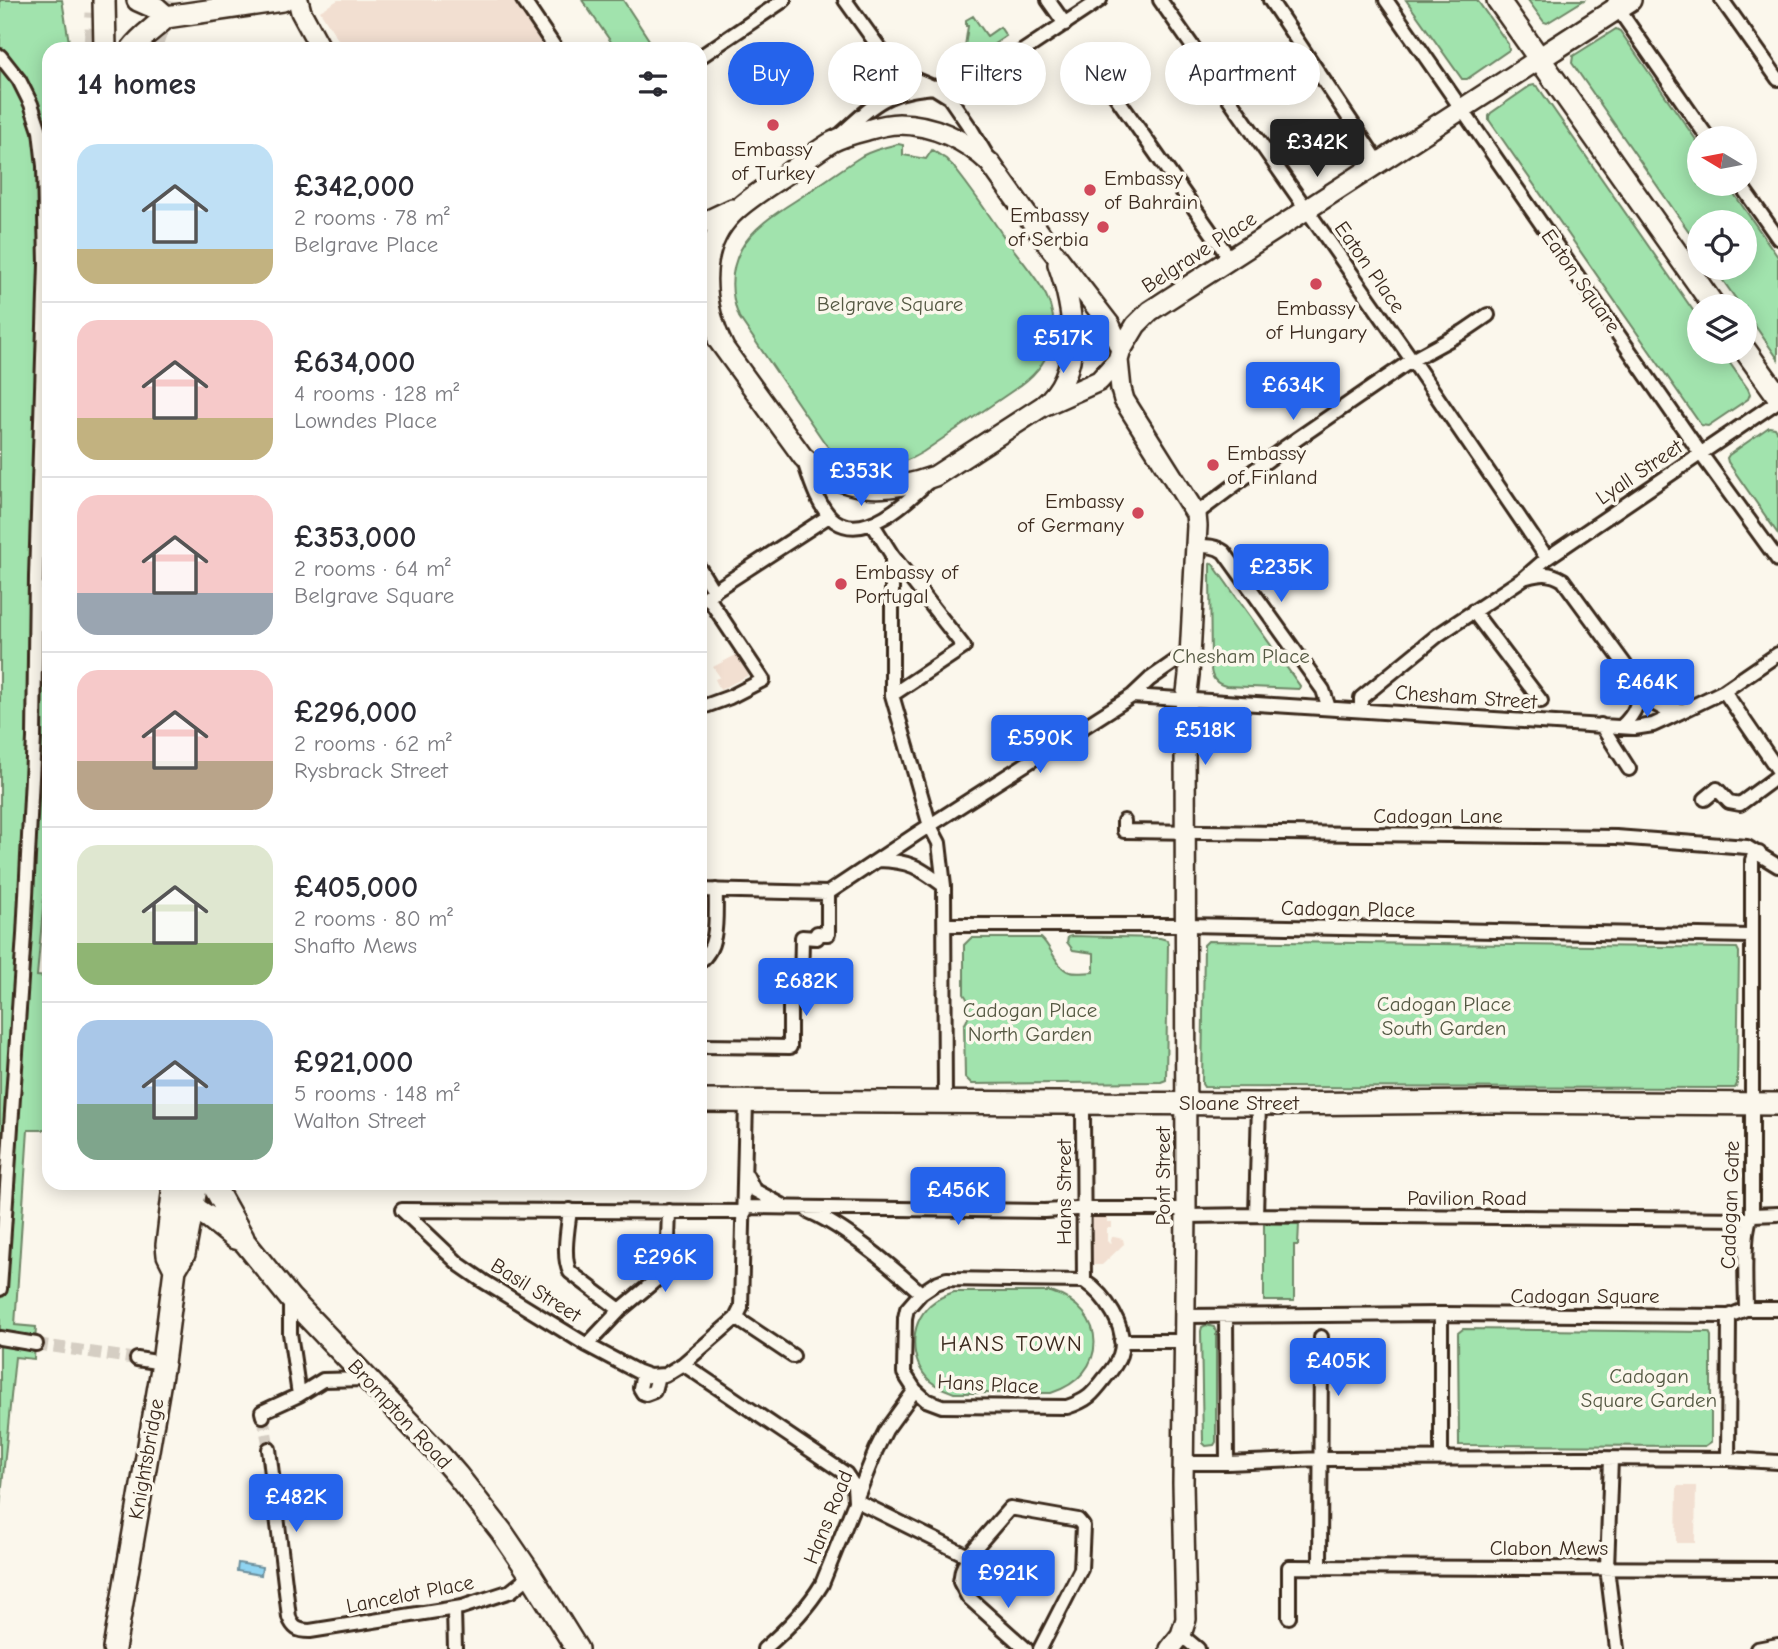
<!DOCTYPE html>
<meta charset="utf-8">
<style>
:root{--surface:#fff;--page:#f7f7f7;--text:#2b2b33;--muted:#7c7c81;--line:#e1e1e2;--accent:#2563eb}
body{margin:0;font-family:"Comic Neue",sans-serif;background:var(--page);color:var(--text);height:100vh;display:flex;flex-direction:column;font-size:26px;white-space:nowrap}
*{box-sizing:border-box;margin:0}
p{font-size:23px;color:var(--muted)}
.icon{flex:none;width:38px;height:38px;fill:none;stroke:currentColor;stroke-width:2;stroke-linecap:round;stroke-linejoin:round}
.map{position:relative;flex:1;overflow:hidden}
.drawer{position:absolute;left:42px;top:42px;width:665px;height:1148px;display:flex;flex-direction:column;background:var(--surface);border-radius:21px;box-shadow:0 4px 18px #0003}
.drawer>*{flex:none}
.top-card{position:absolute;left:728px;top:42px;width:665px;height:63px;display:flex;gap:14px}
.needle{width:46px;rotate:280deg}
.controls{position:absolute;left:1687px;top:126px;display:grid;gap:14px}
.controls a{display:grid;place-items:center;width:70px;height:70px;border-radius:50%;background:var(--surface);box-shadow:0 4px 18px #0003;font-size:35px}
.price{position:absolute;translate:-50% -60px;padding:0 16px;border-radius:7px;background:var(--accent);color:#fff;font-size:23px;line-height:46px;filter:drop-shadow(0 2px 4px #0008)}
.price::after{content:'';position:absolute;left:50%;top:42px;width:21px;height:16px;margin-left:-10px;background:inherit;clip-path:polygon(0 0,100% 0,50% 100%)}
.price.current{background:#222;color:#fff}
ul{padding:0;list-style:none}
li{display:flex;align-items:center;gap:21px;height:175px;padding:0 35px}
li+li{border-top:2px solid var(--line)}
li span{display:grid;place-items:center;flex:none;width:196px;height:140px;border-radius:21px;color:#555}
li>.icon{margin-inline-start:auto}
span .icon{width:84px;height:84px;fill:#fffc;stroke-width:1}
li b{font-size:30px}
h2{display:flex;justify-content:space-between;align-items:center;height:84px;padding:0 35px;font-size:30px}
.tag{padding:0 24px;border-radius:32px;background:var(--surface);box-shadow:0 4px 18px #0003;font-size:24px;line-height:63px}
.tag.current{background:var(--accent);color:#fff}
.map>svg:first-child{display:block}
.built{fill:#f2dfd1}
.green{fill:#a1e3ad;stroke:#6e8666;stroke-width:2}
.water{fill:#8fd4f1;stroke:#6d909d;stroke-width:2}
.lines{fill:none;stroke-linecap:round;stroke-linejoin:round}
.minor-tunnel{stroke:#d5cec3;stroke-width:12;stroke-dasharray:12 6;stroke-linecap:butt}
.primary-tunnel{stroke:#d5cec3;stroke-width:21;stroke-dasharray:21 10;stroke-linecap:butt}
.minor-casing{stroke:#3b2a1e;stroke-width:18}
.secondary-casing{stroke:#3b2a1e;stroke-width:24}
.primary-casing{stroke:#3b2a1e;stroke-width:26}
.trunk-casing{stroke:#3b2a1e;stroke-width:26}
.minor{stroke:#fbf7ec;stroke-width:12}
.secondary{stroke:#fbf7ec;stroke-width:19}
.primary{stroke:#fbf7ec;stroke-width:21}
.trunk{stroke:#fbf7ec;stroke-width:21}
.poi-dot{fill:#d1495b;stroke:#fbf7ec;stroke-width:2.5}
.labels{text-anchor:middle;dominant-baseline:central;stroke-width:7;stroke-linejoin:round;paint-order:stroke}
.poi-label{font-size:21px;fill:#3b2a1e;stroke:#fbf7ec;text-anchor:start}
.street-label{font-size:21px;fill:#3b2a1e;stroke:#fbf7ec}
.park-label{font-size:21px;fill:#545842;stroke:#fbf7ec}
.neighbourhood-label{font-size:23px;letter-spacing:2px;fill:#3b2a1e;stroke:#fbf7ec}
</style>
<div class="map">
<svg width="1778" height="1649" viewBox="0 0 1778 1649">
<rect width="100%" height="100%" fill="#fbf7ec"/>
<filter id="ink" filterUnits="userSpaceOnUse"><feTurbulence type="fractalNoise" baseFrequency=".0143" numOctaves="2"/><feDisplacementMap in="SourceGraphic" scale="14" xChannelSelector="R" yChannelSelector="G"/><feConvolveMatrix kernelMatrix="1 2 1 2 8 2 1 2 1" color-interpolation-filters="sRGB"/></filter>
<g filter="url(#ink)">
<path class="built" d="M338,0H515L547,49H344L320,11Z
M736,655L749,675L720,690L715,679L720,677L713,667Z
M1107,1216V1222H1112V1228H1107V1241L1110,1244L1112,1237H1114L1123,1239L1124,1244L1102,1265H1093L1092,1217Z
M1677,1486H1696L1695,1543H1676Z"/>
<path class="green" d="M0,0H62L70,48H77V49H49V862L47,864L37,976L49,977V1130H28L15,1325L36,1327L34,1359L15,1357L0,1506Z
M582,0H623L655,49H616Z
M1406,0H1477L1508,44L1509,50L1467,79H1462Z
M1528,0H1584L1547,23L1544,22Z
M973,16L987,36L1000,27L1006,36L963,65L960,61V55L964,53L968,26H966V20Z
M1616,29L1620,31L1699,144V184H1727L1778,257V359L1745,311V306H1741L1714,268H1745V222H1699V246L1572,63L1573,56Z
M1534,85L1538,87L1699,319V352H1722L1748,389L1750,394L1748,399L1708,426L1701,425L1489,120V116L1491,113L1530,86Z
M898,144L903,145V155L926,159L932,150L946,159L953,166C971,189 988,213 1004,237C1016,253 1029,268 1040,285C1064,321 1055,360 1021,385L923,452C895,469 863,475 834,453C829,449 824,442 820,436L739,317C730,294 729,272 741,249C756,221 791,205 816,187C831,177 846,166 862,156C873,150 885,147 898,144Z
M1769,427L1775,428L1778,433V534L1728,462L1727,458L1729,455Z
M1212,563L1300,686L1299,689L1226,686C1216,684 1211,677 1211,667L1210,571V564Z
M1071,936L1160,938L1167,940L1168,944L1166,1080L1161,1082L972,1084L965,1077L964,1025C971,1016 971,1003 964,994V945L971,938H1041C1052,947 1056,968 1070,972C1077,974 1087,972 1094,972V953L1073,950L1067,942L1068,937Z
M1208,941L1737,948L1739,952L1737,1084L1735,1088H1729L1204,1087L1202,1084L1204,945Z
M1264,1224H1299L1298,1245H1294V1301H1264Z
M954,1292H1051C1109,1310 1109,1375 1051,1393H954C946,1390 937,1387 930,1381C909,1361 909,1325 930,1305C937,1299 945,1295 954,1292Z
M1206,1325L1214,1327L1216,1332V1442L1214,1445L1206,1446L1203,1443L1201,1331L1202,1327Z
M1463,1329L1709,1332L1711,1336V1442L1705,1446L1459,1445L1458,1333Z"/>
<path class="water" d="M238,1563L262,1567L261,1575L237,1571Z"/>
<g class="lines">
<path class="minor-tunnel" d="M36,1344L137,1359
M263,1416L269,1449"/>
<path class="primary-tunnel" d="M94,49L96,13
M151,49L168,0"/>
<defs>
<path id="minor" d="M523,0L556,49
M845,0L893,67L907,76L933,87L949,97L971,129L987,156
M1048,0L1065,24
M1160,0L1412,360L1547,558
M1270,0L1379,163
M1386,0L1701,454L1778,560
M1722,0L1778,79
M1614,3L1708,138
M0,56L19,80L31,104L40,131L44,166L46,264L36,577L34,738L24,935L0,1289
M700,57L784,0
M1093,64L1230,259
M882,99C893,88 896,78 889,63
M841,134C856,121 871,105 889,97C911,87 935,88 959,83C973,80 986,73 999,67L1100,0
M1740,184L1778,238
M803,458C809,476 818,509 835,521C866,542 909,500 929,481
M1196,514L1284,448L1412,360L1463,332L1488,315
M872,523L892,555L964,647L892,695
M1198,546C1208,546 1216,546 1224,552L1323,690L1329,708
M892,555V695L930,826L939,843L944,886L945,1102
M700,569L714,592
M1527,577C1541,573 1550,572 1563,580L1653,703L1664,709L1681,710
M700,600L829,516
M1473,611L1541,701
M1724,691L1778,770
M1132,696L1634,728L1653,725L1666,719L1724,691L1778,654
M700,708L730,697L763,680L707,596
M1361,710V698L1438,635L1524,578L1547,558L1778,401
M1601,725L1629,769
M1621,727C1637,712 1639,704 1637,682
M1705,799L1717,789L1729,802L1740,804L1778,776
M1124,821V831L1616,837L1747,847L1778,866
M878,860C910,861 919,867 944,886
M700,890L828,893L918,833L1132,696L1150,679L1183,656L1191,649
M945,925H1185L1751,936
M700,961C720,947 715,913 716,890
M700,1046L790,1047V990H801L802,937L817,938V933L828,934V893
M1082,1102L1083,1113L1084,1281
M747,1176L754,1190L782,1205
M745,1207L1045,1211L1077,1209H1186
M402,1210L460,1265L483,1281L587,1345L638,1372L649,1376L665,1375L683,1364L736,1318L741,1308L746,1101
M402,1210L745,1212
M570,1210C568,1227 562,1257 570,1272L620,1310
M808,1211C846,1227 890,1265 921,1293
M1256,1215L1259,1104
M1752,1215L1778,1214
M1186,1216L1256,1215L1749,1219
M947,1279L1084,1281C1105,1295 1129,1328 1120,1355C1117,1364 1111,1371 1105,1378C1092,1395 1088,1400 1067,1407L942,1406L926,1400L915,1390L904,1373L905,1318L907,1309L921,1293L936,1283Z
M290,1298V1333L299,1395
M1746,1309C1746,1289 1742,1230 1752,1215V860L1754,855L1759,853
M1441,1314V1459
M1184,1316L1441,1314L1729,1316L1746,1309H1778
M1226,1316L1227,1463
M736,1318L793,1356
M0,1338L36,1344
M1121,1341H1184
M587,1345L620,1310L663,1274L667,1268L669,1211
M137,1359L163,1363
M683,1364L846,1474L854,1486L855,1500
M643,1374L640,1388L643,1393L646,1394L654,1391L658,1376
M263,1416L262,1412L299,1395L323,1380L366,1379
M269,1449L289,1617C293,1628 298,1631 310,1631L462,1607L511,1591L531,1575
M1611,1459L1607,1568L1617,1649
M1728,1459L1729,1316
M1184,1463H1227L1321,1459L1584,1458L1728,1459L1778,1462
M855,1500L968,1556
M1320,1567L1321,1337
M454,1609L455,1649
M1289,1617V1567L1778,1569
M1181,1635L1198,1649
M764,1649C786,1630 807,1609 822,1584L876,1450L886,1430L915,1390
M1026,1649L968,1597L960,1582L962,1570L968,1556L1010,1508L1078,1520L1083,1526L1081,1569L1040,1649
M1757,1649L1778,1645"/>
<path id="secondary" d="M298,0L301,12L321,49
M700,224L732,209
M718,340L803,457C845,494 884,494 935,476L1043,406C1085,372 1074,309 1058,264
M724,348C703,307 696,250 732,214C748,198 769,186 788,173C803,162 817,151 832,142C843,136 855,133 867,130C877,127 888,124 899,124C932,124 966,140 990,163L1052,250L1110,325L1121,350
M1118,360L1121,389L1124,400L1196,514L1197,526L1189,675L1185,710L1186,1209L1183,1483L1186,1619L1181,1635L1170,1649
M1043,406L1099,381L1118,360L1121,350L1136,325L1150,311L1539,59"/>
<path id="primary" d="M1498,0L1714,306
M1539,59L1630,0
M1745,350L1778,396
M700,1101L1259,1104L1489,1102L1778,1104
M173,1194L167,1245L168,1255L175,1269
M114,1649L163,1363L175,1269L184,1254L197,1183"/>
<path id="trunk" d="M104,0L105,49
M138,0L156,8L166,17
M132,49C141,36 155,28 166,17L283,0
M173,1183V1194L210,1218L235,1238L243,1240L290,1298L438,1453L457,1475L501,1531L531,1575L577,1649
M212,1183L243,1238"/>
</defs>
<use href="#minor" class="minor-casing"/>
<use href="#secondary" class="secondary-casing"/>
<use href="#primary" class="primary-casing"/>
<use href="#trunk" class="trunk-casing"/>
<use href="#minor" class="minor"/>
<use href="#secondary" class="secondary"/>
<use href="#primary" class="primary"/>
<use href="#trunk" class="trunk"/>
</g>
</g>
<g class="poi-dot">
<circle cx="773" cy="125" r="7"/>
<circle cx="1090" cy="190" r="7"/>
<circle cx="1103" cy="227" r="7"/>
<circle cx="1316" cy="284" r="7"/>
<circle cx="1213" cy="465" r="7"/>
<circle cx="1138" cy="513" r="7"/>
<circle cx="841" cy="584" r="7"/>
</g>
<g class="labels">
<g class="poi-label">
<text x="773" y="149" text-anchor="middle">Embassy<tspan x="773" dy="24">of Turkey</tspan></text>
<text x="1104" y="178">Embassy<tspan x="1104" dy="24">of Bahrain</tspan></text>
<text x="1089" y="215" text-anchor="end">Embassy<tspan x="1089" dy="24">of Serbia</tspan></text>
<text x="1316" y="308" text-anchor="middle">Embassy<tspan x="1316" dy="24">of Hungary</tspan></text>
<text x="1227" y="453">Embassy<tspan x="1227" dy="24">of Finland</tspan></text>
<text x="1124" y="501" text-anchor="end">Embassy<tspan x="1124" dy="24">of Germany</tspan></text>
<text x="855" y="572">Embassy of<tspan x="855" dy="24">Portugal</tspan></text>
</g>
<g class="street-label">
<text transform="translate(1199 252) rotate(-33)">Belgrave Place</text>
<text transform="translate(1370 267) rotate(55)">Eaton Place</text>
<text transform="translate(1581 281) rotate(55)">Eaton Square</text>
<text transform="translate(1639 472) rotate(-34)">Lyall Street</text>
<text transform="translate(1466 697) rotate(4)">Chesham Street</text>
<text x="1438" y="816">Cadogan Lane</text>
<text transform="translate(1348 909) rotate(1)">Cadogan Place</text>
<text x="1239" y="1103">Sloane Street</text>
<text transform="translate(1163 1176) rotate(-90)">Pont Street</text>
<text transform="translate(1064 1192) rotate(-90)">Hans Street</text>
<text x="1467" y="1198">Pavilion Road</text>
<text transform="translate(1730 1205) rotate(-88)">Cadogan Gate</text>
<text transform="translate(536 1290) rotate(32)">Basil Street</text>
<text x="1585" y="1296">Cadogan Square</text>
<text transform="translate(988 1384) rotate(3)">Hans Place</text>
<text transform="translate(400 1414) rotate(47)">Brompton Road</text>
<text transform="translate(146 1459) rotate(-80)">Knightsbridge</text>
<text transform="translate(828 1517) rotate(-68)">Hans Road</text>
<text x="1549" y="1548">Clabon Mews</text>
<text transform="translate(410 1594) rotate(-11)">Lancelot Place</text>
</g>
<g class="park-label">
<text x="890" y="304">Belgrave Square</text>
<text x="1241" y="656">Chesham Place</text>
<text x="1444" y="1004">Cadogan Place<tspan x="1444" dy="24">South Garden</tspan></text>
<text x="1030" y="1010">Cadogan Place<tspan x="1030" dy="24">North Garden</tspan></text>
<text x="1649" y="1376">Cadogan<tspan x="1649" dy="24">Square Garden</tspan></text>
</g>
<g class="neighbourhood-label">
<text x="1012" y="1343">HANS TOWN</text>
</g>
</g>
</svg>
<div class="controls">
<a><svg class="needle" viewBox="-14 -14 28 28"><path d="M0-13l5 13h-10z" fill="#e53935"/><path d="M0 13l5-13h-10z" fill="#7c7c81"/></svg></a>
<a><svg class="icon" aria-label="locate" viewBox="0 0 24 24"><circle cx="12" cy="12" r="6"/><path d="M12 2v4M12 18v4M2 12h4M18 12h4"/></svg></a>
<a><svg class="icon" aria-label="layers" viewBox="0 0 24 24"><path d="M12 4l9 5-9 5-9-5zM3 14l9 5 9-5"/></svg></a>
</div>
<b class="price current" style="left:1317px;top:179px">£342K</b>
<b class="price" style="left:1063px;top:375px">£517K</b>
<b class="price" style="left:1293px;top:422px">£634K</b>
<b class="price" style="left:861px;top:508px">£353K</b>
<b class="price" style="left:1281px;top:604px">£235K</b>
<b class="price" style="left:1647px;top:719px">£464K</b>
<b class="price" style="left:1205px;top:767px">£518K</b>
<b class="price" style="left:1040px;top:775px">£590K</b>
<b class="price" style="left:806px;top:1018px">£682K</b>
<b class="price" style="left:958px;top:1227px">£456K</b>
<b class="price" style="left:665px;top:1294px">£296K</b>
<b class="price" style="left:1338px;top:1398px">£405K</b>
<b class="price" style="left:296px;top:1534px">£482K</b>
<b class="price" style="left:1008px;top:1610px">£921K</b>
<div class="top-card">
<a class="tag current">Buy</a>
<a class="tag">Rent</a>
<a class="tag">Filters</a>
<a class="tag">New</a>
<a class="tag">Apartment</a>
</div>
<section class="drawer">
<h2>14 homes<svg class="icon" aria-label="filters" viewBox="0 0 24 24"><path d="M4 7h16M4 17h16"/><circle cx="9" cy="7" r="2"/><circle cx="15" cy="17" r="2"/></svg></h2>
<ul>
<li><span style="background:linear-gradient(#bfe0f5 75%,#c2b280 0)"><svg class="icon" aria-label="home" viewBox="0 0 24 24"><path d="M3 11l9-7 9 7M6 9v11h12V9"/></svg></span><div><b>£342,000</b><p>2 rooms · 78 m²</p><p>Belgrave Place</p></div></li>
<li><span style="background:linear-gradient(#f6c9c9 70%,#c2b280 0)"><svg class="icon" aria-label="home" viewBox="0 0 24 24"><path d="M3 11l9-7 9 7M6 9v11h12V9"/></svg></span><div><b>£634,000</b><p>4 rooms · 128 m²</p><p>Lowndes Place</p></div></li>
<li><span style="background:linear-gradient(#f6c9c9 70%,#9aa5b1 0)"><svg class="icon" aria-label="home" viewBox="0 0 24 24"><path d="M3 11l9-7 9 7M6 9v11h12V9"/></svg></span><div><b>£353,000</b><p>2 rooms · 64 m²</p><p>Belgrave Square</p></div></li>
<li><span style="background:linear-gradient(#f6c9c9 65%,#b9a48a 0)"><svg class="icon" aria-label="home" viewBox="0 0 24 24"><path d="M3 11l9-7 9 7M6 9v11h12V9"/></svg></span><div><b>£296,000</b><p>2 rooms · 62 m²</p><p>Rysbrack Street</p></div></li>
<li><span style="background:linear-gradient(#dfe7d0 70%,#8fb573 0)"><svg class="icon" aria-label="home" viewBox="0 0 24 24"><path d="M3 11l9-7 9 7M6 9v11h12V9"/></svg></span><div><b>£405,000</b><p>2 rooms · 80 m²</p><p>Shafto Mews</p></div></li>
<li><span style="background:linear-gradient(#a9c7e8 60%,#7fa58c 0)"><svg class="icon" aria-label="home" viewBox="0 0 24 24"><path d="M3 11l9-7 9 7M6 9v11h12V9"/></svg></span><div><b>£921,000</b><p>5 rooms · 148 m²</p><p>Walton Street</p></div></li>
</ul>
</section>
</div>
